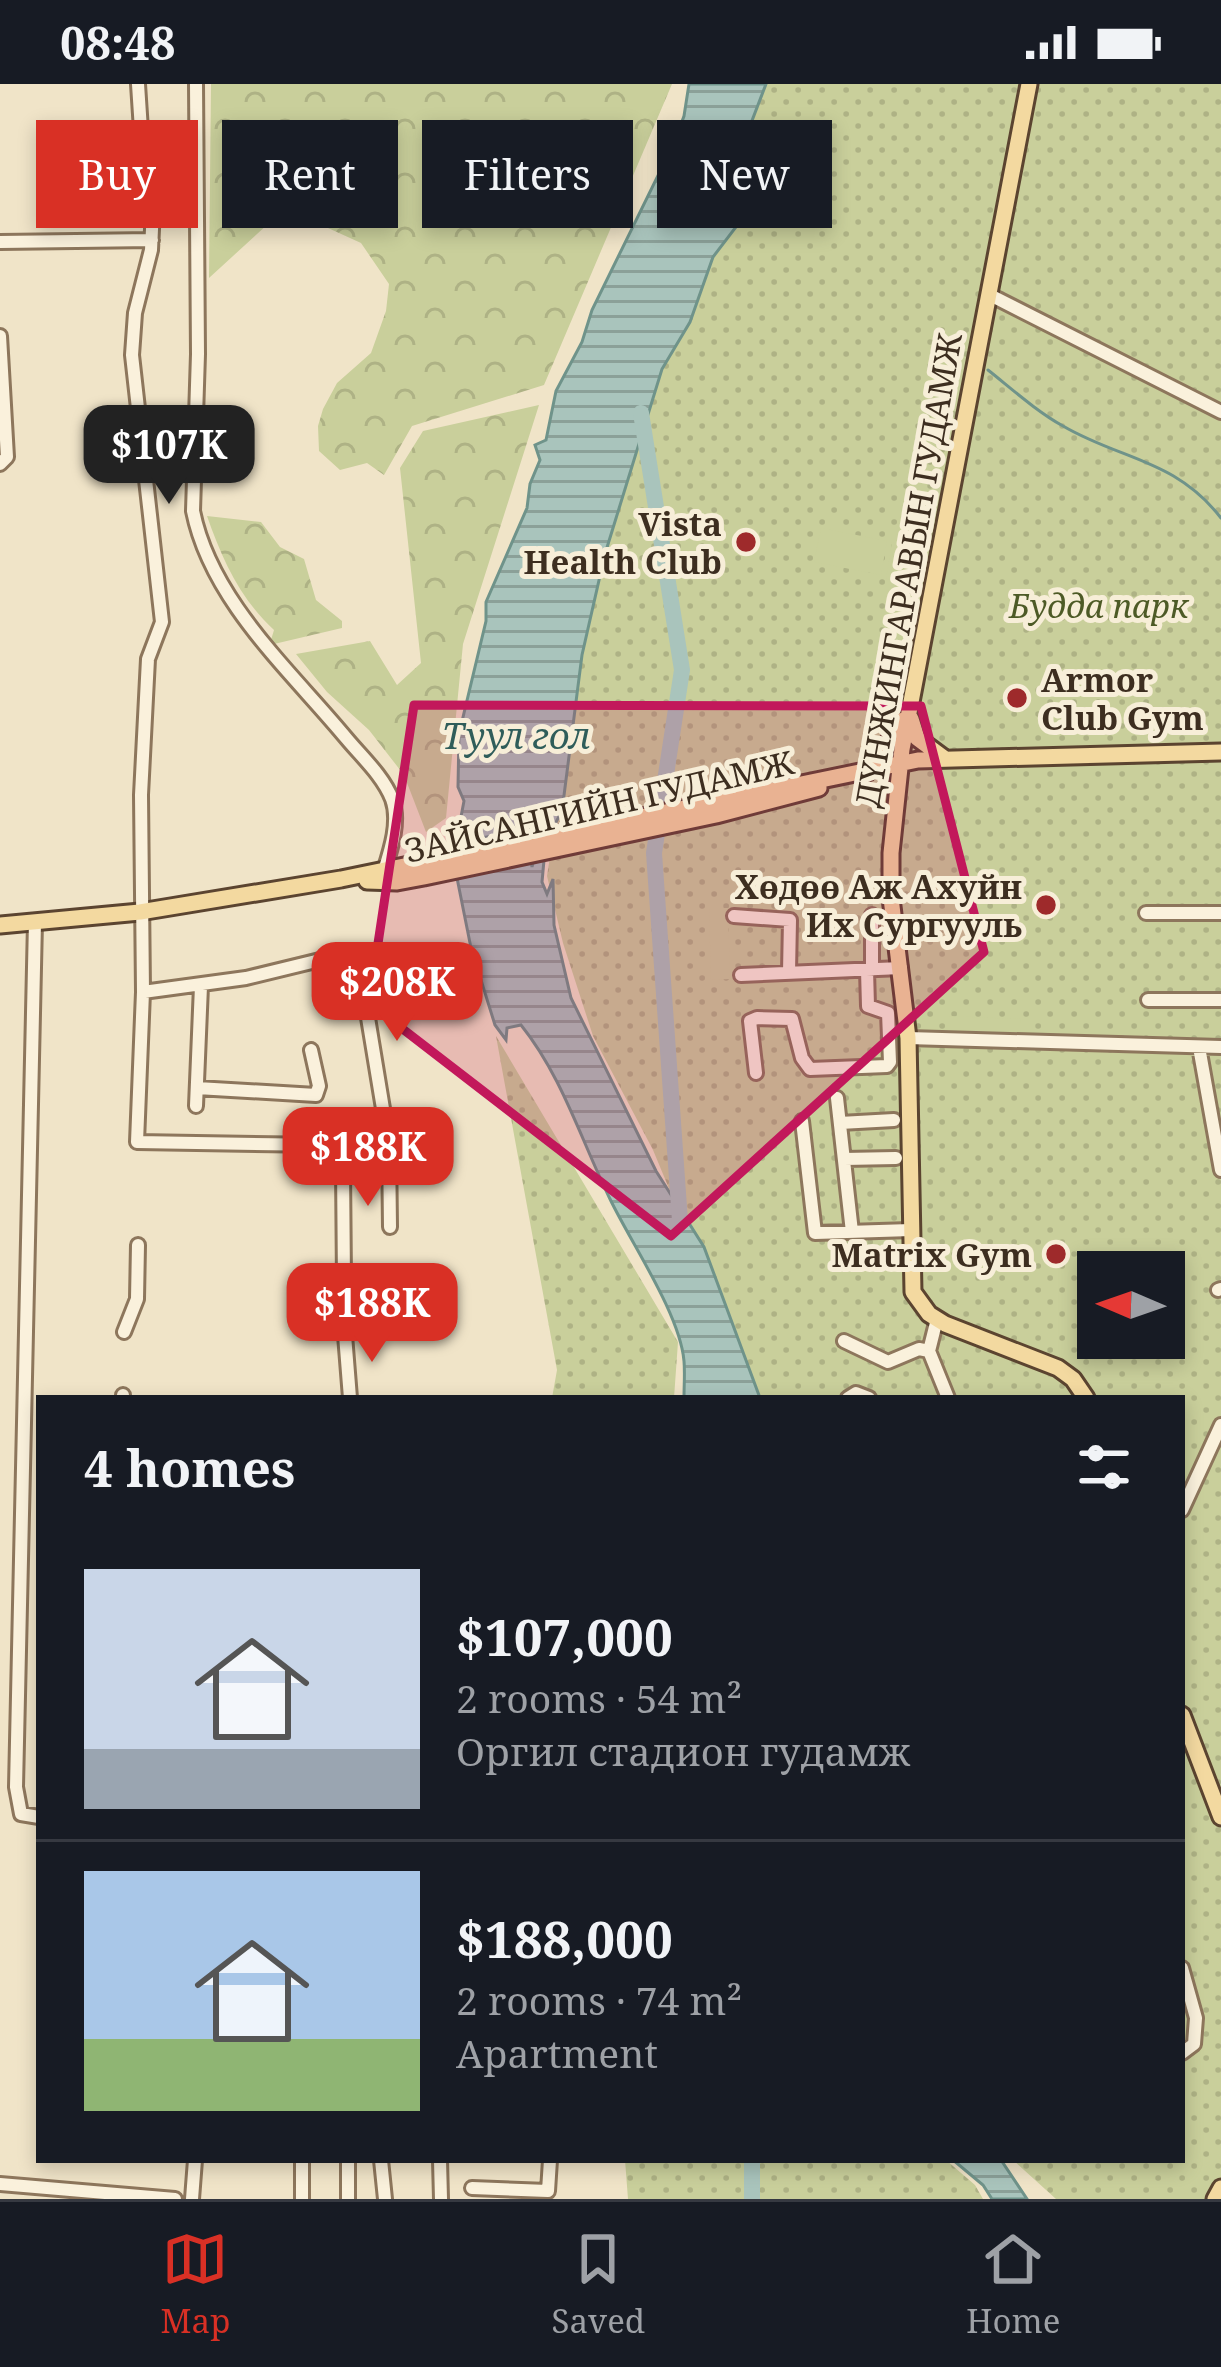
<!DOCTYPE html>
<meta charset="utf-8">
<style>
:root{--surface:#171b24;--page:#20242c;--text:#f1f3f6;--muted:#9ea1a6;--line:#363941;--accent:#d93025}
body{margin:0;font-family:"Noto Serif",serif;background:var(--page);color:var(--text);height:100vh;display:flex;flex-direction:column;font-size:45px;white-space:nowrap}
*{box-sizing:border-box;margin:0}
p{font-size:39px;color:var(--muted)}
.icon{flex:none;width:66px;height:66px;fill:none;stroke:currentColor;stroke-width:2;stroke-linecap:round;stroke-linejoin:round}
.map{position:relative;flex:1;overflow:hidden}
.panel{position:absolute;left:36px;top:1311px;width:1149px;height:768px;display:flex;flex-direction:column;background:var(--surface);border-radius:0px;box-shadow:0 6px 18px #0003}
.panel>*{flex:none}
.guide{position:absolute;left:36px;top:36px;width:1149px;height:108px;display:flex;gap:24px}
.needle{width:78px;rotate:272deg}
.buttons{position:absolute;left:1077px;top:1167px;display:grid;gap:24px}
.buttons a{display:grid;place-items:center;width:108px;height:108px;border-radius:0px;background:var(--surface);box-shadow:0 6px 18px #0003;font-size:60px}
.price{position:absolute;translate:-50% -102px;padding:0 27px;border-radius:24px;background:var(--accent);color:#fff;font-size:39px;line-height:78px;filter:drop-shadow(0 3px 6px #0008)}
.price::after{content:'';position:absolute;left:50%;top:72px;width:36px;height:27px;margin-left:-18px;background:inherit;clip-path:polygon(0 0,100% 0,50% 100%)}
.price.on{background:#222;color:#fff}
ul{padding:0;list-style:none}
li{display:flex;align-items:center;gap:36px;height:300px;padding:0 48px}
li+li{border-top:3px solid var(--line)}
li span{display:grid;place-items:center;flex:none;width:336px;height:240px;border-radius:0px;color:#555}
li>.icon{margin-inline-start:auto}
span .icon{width:144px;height:144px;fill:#fffc;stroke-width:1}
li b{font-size:51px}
h2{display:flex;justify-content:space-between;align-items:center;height:144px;padding:0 48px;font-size:51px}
.chip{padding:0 42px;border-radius:0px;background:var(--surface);box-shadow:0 6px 18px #0003;font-size:42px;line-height:108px}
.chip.on{background:var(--accent);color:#fff}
.status{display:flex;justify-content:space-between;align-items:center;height:84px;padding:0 60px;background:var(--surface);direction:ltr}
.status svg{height:33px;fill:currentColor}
.tabs{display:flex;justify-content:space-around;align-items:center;height:168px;border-top:3px solid var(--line);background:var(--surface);font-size:33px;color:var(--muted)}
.tabs a{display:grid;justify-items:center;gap:6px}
.tabs .on{color:var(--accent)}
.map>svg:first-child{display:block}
.grass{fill:url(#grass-dots);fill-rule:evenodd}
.forest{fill:url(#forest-crowns)}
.pitch{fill:#c9cf9b}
.water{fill:url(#water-rules);stroke:#6f938a;stroke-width:3}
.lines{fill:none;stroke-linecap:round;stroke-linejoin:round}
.stream{stroke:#6f938a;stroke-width:3}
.river{stroke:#a9c4bc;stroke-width:16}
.minor-casing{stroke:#8d765c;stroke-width:18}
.major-casing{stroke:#5b4430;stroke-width:21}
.minor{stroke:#faf1dc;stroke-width:12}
.major{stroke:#f3d9a0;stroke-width:15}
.marked{fill:#c2185b;fill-opacity:0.2;stroke:#c2185b;stroke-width:9;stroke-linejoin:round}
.poi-dot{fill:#9e2a2b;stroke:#f7eed8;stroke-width:4.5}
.labels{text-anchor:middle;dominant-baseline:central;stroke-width:10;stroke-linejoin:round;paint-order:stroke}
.poi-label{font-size:33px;font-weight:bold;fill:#3d2e20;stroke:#f7eed8;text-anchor:end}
.street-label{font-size:33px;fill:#3d2e20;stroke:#f7eed8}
.park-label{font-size:33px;font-style:italic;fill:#4d5a26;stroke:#f7eed8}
.water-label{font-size:36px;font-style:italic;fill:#2f5d5a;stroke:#f7eed8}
</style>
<div class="status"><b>08:48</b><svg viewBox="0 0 49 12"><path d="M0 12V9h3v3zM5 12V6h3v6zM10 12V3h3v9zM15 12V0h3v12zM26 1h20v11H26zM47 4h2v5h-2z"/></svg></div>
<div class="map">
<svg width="1221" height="2115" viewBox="0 0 1221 2115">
<defs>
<pattern id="grass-dots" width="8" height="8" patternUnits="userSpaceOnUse" patternTransform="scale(3)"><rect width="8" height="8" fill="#c9cf9b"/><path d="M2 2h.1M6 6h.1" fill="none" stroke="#aeb285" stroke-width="1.8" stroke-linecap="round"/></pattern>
<pattern id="forest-crowns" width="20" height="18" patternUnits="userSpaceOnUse" patternTransform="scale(3)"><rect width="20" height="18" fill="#c9cf9b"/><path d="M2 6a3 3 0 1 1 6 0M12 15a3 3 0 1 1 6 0" fill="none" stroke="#aeb285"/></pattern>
<pattern id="water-rules" width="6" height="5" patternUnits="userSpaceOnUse" patternTransform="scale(3)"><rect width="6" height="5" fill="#a9c4bc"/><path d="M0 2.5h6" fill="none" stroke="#8ba098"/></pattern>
</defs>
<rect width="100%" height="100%" fill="#f0e4c8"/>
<path class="grass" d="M766,0H1221V2115H1056L1013,2076H1182V1314H756L653,1066L593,952L563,859L547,792L555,740L562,726L582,571L605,470L662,285L690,238L713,173L781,84L771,73L726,103ZM1098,1188H1164V1254H1098Z
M379,869L389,912L370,914L363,875Z
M496,952L678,1258L674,1314H552L557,1286Z
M625,2076H946L975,2101L983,2115H628Z"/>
<path class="forest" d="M211,0H672L544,301L412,342L384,391L367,379L340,386L319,367L318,342L323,325L337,299L371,269L386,227L389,200L361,159L317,139L280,129L209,194Z
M539,321L463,560L446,734L426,748L404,691L369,646L327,608L296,570L370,557L397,601L421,579L400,384L423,347Z
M207,432L261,438L280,463L304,475L316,516L342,537V544L274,560L271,556L274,546C240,515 222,475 207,432Z"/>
<path class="pitch" d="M821,444L887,457L881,491L814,478Z
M892,458L912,461L905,499L886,495Z
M709,824H728L730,895L711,896Z
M949,932L1021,935L1020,949L949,947Z"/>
<path class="water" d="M689,0H766L727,102L772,73L781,84L713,173L690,238L662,285L605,470L582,571L562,727L555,740L456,759L464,717L458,703L459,650L486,537V518L527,424L530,400L540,376L535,361L546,356L556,307L582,258L592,226L674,59L684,32Z
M545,765L542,798L547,810L553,795L554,841L571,914L656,1087L704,1163L760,1314H684C684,1302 685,1288 684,1277C680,1230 631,1159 610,1115C581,1056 562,992 521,941L507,944L506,956L495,941L471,864L455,784L530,768L532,783L536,767Z
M953,2076H1001L1027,2115H992L983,2101Z"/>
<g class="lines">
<path class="stream" d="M988,286C1012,305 1036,327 1063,342C1121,376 1175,375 1221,434"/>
<path class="river" d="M641,329L682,586L654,769L680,1137
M752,2115V2076"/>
<defs>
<path id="minor" d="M138,0L141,46L155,82L151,166L135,229L132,271L162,538L148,575L141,711L143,908L137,1058L324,1061L338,1066L343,1083L344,1197
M196,0L198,270L193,427C211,517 291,587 347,655C362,673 383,692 392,715C400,737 391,765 384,787
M0,158L152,156
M988,210L1221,328
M0,252L7,373L0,380
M1146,829H1221
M734,832L790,836L789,888
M35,838L16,1703L21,1730L39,1733
M872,886V831
M741,891L901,884
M143,908L246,894L357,867L389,1061L390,1143
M1148,916H1221
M908,954L1221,963
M1199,963L1221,1086
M756,989L750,937L757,934L792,935L802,974L810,985L887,982L890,978L888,929L868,922L867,886
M197,1004L316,1011L319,1002L311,966
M837,1014L852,1148
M196,1022L201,902
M802,1037L815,1149L911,1146
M840,1039L894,1036
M844,1075L896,1074
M1218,1206L1221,1205
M937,1235L929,1267L948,1314
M124,1248L137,1215L138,1161
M345,1251L350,1314
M844,1257L888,1278L919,1265L929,1267
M123,1311V1314
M848,1314L856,1309L869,1314
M1182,1426L1221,1341
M1182,1884L1196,1934L1194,1960L1182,1969
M381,2076L385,2115
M440,2076L441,2115
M0,2100L175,2115
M472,2104L548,2107L550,2076
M192,2115L195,2076
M302,2115V2076
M348,2115V2076"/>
<path id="major" d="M1029,0L902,665L891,769V814L908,954L913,1208L929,1230L945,1240L1058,1284L1073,1295L1086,1314
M911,635L917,654L944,674
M868,688L903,636
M367,797L397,798L424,793L716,731L819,704
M0,841L140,828L341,795L918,676L1221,668
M1182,1631L1221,1733
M1215,2115L1221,2104"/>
</defs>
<use href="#minor" class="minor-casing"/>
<use href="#major" class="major-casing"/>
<use href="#minor" class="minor"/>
<use href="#major" class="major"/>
</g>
<path class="marked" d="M414,621L921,622L984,868L671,1152L369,919Z"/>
<g class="poi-dot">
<circle cx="746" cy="458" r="12"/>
<circle cx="1017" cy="614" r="12"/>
<circle cx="1046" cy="821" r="12"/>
<circle cx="1056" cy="1170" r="12"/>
</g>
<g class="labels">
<g class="poi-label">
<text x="722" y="439">Vista<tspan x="722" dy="38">Health Club</tspan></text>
<text x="1041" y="595" text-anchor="start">Armor<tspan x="1041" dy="38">Club Gym</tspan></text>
<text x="1022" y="802">Хөдөө Аж Ахуйн<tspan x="1022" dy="38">Их Сургууль</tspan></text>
<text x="1032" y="1170">Matrix Gym</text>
</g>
<g class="street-label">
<text transform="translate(908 486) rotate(-80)">ДҮНЖИНГАРАВЫН ГУДАМЖ</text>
<text transform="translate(599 722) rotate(-13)">ЗАЙСАНГИЙН ГУДАМЖ</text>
</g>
<g class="park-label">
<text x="1099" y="521">Будда парк</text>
</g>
<g class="water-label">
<text x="516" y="651">Туул гол</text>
</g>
</g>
</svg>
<div class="buttons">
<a><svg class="needle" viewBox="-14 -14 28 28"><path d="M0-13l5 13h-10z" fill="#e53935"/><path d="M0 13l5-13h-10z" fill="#9ea1a6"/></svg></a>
</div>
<b class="price on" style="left:169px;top:423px">$107K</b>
<b class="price" style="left:397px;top:960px">$208K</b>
<b class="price" style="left:368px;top:1125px">$188K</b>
<b class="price" style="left:372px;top:1281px">$188K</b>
<div class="guide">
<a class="chip on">Buy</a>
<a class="chip">Rent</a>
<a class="chip">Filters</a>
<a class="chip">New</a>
</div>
<section class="panel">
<h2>4 homes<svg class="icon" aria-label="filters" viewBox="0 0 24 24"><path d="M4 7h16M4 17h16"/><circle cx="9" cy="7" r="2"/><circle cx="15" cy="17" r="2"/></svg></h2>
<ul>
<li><span style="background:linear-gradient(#c9d6e8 75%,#9aa5b1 0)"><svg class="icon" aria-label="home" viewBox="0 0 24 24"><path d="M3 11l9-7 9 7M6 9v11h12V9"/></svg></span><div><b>$107,000</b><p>2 rooms · 54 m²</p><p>Оргил стадион гудамж</p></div></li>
<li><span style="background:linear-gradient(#a9c7e8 70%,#8fb573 0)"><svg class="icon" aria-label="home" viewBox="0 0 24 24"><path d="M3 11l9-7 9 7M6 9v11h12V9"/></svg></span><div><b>$188,000</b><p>2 rooms · 74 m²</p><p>Apartment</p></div></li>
</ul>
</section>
</div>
<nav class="tabs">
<a class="on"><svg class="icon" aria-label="map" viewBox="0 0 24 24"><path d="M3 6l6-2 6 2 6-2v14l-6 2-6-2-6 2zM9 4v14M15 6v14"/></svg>Map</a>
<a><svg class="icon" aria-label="saved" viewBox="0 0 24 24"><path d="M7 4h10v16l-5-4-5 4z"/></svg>Saved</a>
<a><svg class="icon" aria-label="home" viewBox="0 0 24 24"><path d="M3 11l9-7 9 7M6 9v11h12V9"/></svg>Home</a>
</nav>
